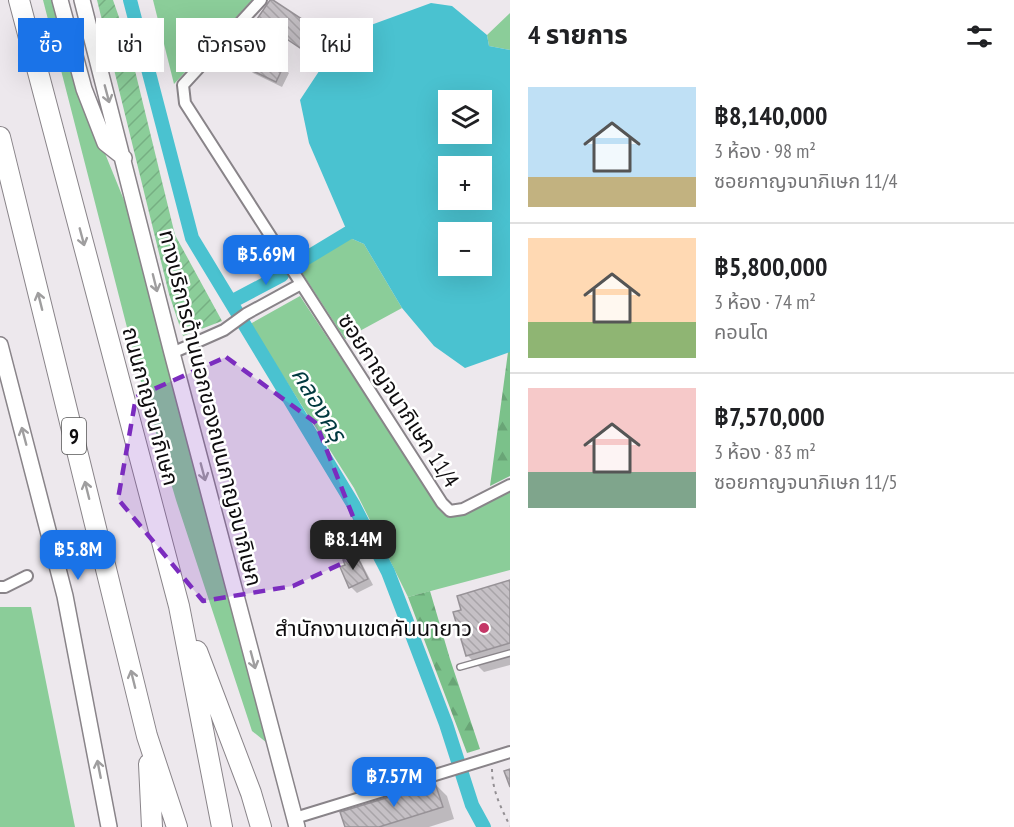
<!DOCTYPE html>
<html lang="th">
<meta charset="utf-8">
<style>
:root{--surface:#fff;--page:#f6f6f6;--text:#202124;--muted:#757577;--line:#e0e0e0;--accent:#1a73e8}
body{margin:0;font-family:"PT Sans Narrow","Noto Sans Thai",sans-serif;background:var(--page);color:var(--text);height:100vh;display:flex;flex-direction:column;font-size:22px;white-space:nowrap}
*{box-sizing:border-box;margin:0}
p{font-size:20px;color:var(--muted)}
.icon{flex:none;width:33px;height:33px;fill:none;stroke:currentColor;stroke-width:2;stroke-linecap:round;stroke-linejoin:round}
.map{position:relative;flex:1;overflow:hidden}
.details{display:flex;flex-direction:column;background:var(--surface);width:504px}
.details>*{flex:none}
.banner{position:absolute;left:18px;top:18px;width:402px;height:54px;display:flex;gap:12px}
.tools{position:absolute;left:438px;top:90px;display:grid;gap:12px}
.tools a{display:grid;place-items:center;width:54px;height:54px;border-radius:0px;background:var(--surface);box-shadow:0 6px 24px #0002;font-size:30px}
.price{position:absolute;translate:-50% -51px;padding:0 14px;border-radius:12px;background:var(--accent);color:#fff;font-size:20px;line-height:39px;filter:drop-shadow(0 2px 3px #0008)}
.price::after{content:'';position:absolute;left:50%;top:36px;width:18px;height:14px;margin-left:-9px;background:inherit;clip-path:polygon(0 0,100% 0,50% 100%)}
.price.selected{background:#222;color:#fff}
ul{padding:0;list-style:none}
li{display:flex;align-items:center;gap:18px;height:150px;padding:0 18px}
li+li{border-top:2px solid var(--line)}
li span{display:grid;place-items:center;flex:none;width:168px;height:120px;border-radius:0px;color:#555}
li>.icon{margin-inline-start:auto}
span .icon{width:72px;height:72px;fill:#fffc;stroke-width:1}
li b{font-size:26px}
h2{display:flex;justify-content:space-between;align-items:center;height:72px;padding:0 18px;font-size:26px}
.chip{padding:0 21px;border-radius:0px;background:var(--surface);box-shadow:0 6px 24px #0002;font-size:21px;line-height:54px}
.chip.selected{background:var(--accent);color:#fff}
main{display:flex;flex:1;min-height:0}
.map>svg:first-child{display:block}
.grass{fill:#8bcd99}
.forest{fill:url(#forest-firs)}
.garden{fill:url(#garden-furrows)}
.water{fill:#4ac2d0;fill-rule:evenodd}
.shadow{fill:#0003}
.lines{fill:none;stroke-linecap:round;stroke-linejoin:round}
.canal{stroke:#4ac2d0;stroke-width:14}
.building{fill:url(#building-back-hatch);stroke:#979297;stroke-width:1.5}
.lane-casing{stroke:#898489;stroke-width:8}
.street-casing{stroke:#898489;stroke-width:14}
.secondary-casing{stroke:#898489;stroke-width:18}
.highway-casing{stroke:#898489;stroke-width:22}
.path{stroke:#938f93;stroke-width:2;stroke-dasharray:3 4.5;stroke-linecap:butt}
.lane{stroke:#fff;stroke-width:5}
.street{stroke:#fff;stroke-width:10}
.secondary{stroke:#fff;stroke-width:15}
.highway{stroke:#fff;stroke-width:20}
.oneway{stroke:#9f9e9f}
.marked{fill:#7b2cbf;fill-opacity:0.2;stroke:#7b2cbf;stroke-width:4.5;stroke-dasharray:12 8;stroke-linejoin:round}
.poi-dot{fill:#c43767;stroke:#fff;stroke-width:2}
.labels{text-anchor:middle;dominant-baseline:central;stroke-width:5;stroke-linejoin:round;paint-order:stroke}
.shield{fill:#fff;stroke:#565556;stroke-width:1.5}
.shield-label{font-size:21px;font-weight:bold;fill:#0e0c0e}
.street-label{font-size:22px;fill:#0e0c0e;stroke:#fff}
.poi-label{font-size:22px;fill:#0e0c0e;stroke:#fff;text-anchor:end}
.water-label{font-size:24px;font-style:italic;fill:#00393f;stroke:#fff}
</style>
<main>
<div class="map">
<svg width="510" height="827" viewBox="0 0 510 827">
<defs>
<pattern id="forest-firs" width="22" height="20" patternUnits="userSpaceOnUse" patternTransform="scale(1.5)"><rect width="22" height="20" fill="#7bc18a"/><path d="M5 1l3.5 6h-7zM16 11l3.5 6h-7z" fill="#69a576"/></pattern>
<pattern id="garden-furrows" width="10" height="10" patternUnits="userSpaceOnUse" patternTransform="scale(1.5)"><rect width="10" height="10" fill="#8bcd99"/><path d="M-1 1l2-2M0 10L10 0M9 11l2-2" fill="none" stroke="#77af83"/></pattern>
<pattern id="building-back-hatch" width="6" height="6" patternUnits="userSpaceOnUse" patternTransform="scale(1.5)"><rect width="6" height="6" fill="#c5c0c5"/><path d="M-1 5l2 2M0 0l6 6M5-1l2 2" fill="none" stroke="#a8a4a8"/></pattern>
</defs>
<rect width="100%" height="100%" fill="#ede8ed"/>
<path class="grass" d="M43,0H52L69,65L126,205L267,743L252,731L176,500L141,382Z
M153,0H252L174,84Z
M510,13V50L489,46L487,35Z
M350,238L364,244L402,308L345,339L299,268L324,251Z
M300,296L441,510L449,516L463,515L510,491V570L408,597L354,488L250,324Z
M0,607H31L75,827H0Z"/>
<path class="forest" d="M508,352H510V476L490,486Z
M430,591L450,659L480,749L467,753L408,597Z"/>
<path class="garden" d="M97,0H113L114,3L129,46L175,235L222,321L183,336L169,294Z"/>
<path class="water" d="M431,3L452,6L487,35L489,46L510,50V352L465,368L434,346L402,308L364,244L350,238L309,143L300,100L335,47L360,29ZM448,100H482V134H448ZM448,166H482V200H448ZM448,232H482V266H448Z"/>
<path class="shadow" d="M272,1L325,38L313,57L259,19Z
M280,52L286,58L282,66L289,73L282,87L253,73L247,67L263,57Z
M355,556L361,562L373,585L357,593L351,587Z
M510,582V665L484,672L467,655L463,611Z
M435,784L447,796L454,819L429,827H347Z"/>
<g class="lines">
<path class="canal" d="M130,0L192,238L353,504L388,572L446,724L472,805L484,827
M300,262L348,233
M231,302L282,275"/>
</g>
<path class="building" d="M270,0H273L320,31L306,52L257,19Z
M268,44L281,51L275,61L284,65L276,82L245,67L253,51L262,55Z
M356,554L368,579L349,588L340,567L345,565L343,560Z
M510,580V643L466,656L453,612L461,610L457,596Z
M510,769V787L504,771Z
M435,783L443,807L379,827H345L340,812Z"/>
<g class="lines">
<defs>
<path id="lane" d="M460,667L510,653"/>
<path id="street" d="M261,0L183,85L185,103L442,503L450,511L463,509L510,485
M172,353L224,330L246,314L301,284
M0,587H5L27,576
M295,818L510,752"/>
<path id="secondary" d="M60,0L84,89L105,143L124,158
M82,0L172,353L297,827
M0,345L65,596L109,827"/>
<path id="highway" d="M19,0L179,606L222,827
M0,137L147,736L177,827
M197,651L251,793L261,827
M149,764L152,827"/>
</defs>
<use href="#lane" class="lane-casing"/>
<use href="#street" class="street-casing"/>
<use href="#secondary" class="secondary-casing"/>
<use href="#highway" class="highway-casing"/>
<path class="path" d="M492,769C492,790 501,808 510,826"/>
<use href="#lane" class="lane"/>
<use href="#street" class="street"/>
<use href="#secondary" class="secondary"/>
<use href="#highway" class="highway"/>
</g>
<defs><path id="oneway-shaft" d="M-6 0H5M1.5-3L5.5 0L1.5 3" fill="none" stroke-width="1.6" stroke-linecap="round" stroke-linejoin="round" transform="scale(1.5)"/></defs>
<g class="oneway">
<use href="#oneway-shaft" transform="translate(107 94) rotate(75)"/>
<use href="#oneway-shaft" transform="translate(82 237) rotate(75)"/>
<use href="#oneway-shaft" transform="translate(155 283) rotate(76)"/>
<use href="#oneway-shaft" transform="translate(40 301) rotate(-104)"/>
<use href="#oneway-shaft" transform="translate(24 436) rotate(-105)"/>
<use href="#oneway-shaft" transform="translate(203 472) rotate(75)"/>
<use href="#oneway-shaft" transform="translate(87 490) rotate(-104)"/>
<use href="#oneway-shaft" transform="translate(253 660) rotate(75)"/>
<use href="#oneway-shaft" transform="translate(133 679) rotate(-104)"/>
<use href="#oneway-shaft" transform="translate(99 769) rotate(-101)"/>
</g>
<path class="marked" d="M226,357L316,423L367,552L293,586L203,601L118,499L136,397Z"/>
<circle class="poi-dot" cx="484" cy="628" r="6"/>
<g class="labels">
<rect class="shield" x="62" y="418" width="24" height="36" rx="4.5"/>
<g class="shield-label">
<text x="74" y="436">9</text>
</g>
<g class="street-label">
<text transform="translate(399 400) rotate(57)">ซอยกาญจนาภิเษก 11/4</text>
<text transform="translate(151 406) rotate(75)">ถนนกาญจนาภิเษก</text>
<text transform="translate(211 408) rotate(76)">ทางบริการด้านนอกของถนนกาญจนาภิเษก</text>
</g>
<g class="poi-label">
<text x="472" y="628">สำนักงานเขตคันนายาว</text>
</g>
<g class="water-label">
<text transform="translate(319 404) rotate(59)">คลองครุ</text>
</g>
</g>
</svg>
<div class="tools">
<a><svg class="icon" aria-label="layers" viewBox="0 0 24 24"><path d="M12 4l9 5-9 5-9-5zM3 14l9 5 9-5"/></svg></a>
<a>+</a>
<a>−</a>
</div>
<b class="price" style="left:266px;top:286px">฿5.69M</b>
<b class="price selected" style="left:353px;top:571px">฿8.14M</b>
<b class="price" style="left:78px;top:581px">฿5.8M</b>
<b class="price" style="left:394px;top:808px">฿7.57M</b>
<div class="banner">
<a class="chip selected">ซื้อ</a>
<a class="chip">เช่า</a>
<a class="chip">ตัวกรอง</a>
<a class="chip">ใหม่</a>
</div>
</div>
<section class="details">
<h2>4 รายการ<svg class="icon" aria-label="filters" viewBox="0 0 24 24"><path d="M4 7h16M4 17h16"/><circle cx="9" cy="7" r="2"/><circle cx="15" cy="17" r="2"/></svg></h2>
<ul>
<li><span style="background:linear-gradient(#bfe0f5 75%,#c2b280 0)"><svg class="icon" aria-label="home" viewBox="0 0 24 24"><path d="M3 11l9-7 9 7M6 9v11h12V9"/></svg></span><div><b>฿8,140,000</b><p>3 ห้อง · 98 m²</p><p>ซอยกาญจนาภิเษก 11/4</p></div></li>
<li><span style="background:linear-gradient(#ffd9b3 70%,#8fb573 0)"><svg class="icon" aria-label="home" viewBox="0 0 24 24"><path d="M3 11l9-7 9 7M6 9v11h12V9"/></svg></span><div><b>฿5,800,000</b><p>3 ห้อง · 74 m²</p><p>คอนโด</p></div></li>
<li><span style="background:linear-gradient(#f6c9c9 70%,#7fa58c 0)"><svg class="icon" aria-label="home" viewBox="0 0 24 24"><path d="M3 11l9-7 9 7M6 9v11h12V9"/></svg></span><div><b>฿7,570,000</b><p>3 ห้อง · 83 m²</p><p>ซอยกาญจนาภิเษก 11/5</p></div></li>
</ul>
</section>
</main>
